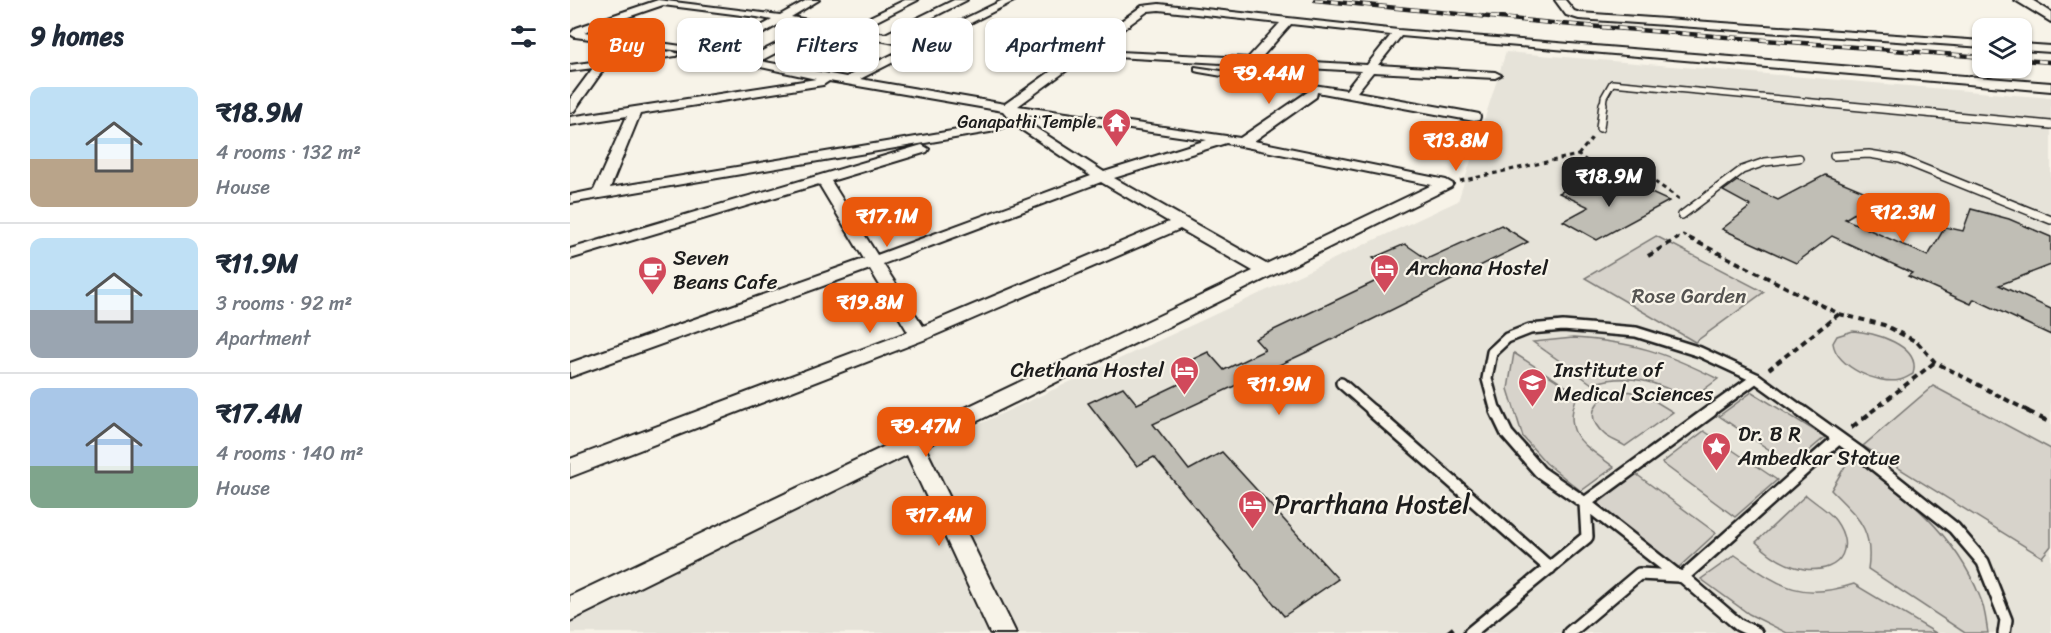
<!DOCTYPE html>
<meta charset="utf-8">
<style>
:root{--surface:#fff;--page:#f6f6f7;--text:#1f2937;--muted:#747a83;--line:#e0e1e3;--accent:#ea580c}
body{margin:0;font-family:Sriracha,sans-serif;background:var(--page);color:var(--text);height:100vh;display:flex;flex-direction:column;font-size:22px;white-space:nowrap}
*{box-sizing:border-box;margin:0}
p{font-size:20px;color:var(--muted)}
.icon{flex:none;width:33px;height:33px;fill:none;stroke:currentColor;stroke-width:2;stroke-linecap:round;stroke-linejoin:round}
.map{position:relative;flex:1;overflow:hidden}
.sheet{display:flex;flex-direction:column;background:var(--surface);width:570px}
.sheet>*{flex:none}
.top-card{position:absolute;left:18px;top:18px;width:570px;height:54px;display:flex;gap:12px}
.buttons{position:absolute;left:1402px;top:18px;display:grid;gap:12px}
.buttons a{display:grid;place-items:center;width:60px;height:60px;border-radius:12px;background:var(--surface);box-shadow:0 2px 4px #0004;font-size:30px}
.price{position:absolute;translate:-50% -51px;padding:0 14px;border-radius:12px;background:var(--accent);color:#fff;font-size:20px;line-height:39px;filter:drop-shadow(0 2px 3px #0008)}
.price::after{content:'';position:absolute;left:50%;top:36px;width:18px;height:14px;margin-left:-9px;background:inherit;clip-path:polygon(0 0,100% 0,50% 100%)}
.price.on{background:#222;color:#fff}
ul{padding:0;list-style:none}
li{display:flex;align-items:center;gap:18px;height:150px;padding:0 30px}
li+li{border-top:2px solid var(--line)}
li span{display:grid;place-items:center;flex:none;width:168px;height:120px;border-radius:12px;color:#555}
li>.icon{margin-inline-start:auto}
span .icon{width:72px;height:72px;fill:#fffc;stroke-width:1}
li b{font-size:26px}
h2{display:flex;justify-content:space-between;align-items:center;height:72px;padding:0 30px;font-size:26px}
.chip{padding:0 21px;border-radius:12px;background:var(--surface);box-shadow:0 2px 4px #0004;font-size:21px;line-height:54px}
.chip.on{background:var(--accent);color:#fff}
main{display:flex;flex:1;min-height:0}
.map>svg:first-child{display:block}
.built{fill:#e6e3d9}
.green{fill:#d7d3cb;stroke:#7a7874;stroke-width:1.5}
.building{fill:#c0beb5;stroke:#1c1c1c;stroke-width:1.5}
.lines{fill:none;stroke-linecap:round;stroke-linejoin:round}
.lane-far3-casing{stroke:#1c1c1c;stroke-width:8}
.lane-far2-casing{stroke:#1c1c1c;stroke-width:10}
.lane-far1-casing{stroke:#1c1c1c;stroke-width:14}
.lane-casing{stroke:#1c1c1c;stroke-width:16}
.street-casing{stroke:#1c1c1c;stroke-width:4}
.secondary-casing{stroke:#1c1c1c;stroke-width:4}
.path-far2{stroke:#1c1c1c;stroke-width:3;stroke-dasharray:4.5 4;stroke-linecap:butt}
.path-far1{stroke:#1c1c1c;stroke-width:4;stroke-dasharray:6 4.5;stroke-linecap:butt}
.path{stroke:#1c1c1c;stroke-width:4.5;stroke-dasharray:8 6;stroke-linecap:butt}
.lane-far3{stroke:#f7f3e8;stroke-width:5}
.lane-far2{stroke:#f7f3e8;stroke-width:7}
.lane-far1{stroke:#f7f3e8;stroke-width:9}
.lane{stroke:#f7f3e8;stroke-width:11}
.street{fill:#f7f3e8;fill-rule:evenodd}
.secondary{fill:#f7f3e8;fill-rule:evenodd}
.rail-casing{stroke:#1c1c1c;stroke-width:4.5}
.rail{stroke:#f7f3e8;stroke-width:3;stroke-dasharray:8;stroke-linecap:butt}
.labels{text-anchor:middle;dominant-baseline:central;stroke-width:4.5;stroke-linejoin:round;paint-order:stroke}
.far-poi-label{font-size:18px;fill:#1c1c1c;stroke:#f7f3e8;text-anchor:end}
.poi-label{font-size:21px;fill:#1c1c1c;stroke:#f7f3e8;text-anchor:start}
.park-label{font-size:21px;fill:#545351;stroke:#f7f3e8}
.near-poi-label{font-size:26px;fill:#1c1c1c;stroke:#f7f3e8;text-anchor:start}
</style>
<main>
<section class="sheet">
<h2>9 homes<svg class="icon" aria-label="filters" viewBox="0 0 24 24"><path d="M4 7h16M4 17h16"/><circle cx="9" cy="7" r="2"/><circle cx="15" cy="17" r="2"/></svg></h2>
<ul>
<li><span style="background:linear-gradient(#bfe0f5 60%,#b9a48a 0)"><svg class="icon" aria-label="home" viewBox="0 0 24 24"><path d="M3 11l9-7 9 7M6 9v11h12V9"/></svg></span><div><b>₹18.9M</b><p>4 rooms · 132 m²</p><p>House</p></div></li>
<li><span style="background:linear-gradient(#bfe0f5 60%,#9aa5b1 0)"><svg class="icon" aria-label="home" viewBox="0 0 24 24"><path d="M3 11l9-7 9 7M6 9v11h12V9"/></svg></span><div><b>₹11.9M</b><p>3 rooms · 92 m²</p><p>Apartment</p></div></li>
<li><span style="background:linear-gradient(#a9c7e8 65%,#7fa58c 0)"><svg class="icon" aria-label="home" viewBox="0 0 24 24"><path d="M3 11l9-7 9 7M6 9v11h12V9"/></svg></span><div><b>₹17.4M</b><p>4 rooms · 140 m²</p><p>House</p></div></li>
</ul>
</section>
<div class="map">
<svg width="1481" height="633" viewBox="0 0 1481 633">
<rect width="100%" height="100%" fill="#f7f3e8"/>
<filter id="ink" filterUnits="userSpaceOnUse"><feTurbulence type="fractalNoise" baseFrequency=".0167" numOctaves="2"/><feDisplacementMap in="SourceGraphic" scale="12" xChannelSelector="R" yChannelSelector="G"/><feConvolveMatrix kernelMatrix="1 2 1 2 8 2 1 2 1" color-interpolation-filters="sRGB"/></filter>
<g filter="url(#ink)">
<path class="built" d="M936,52L1481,98V633H0V615L888,201Z"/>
<path class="green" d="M1086,236L1194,292L1125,342L1015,278Z
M1283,331C1303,332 1352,345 1343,374C1339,376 1334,379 1330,380C1308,385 1266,367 1263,343L1267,336Z
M1003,338C1064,342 1094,352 1148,379L1120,400C1089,382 1058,372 1022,384L963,342Z
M944,353L1008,394C990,435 1015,445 1044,467L1011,491L976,463L953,437L938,389Z
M1363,386L1481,449V546L1472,557L1293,446Z
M1052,390L1075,395L1103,412L1055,446C1049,442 1039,439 1034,434C1011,413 1029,395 1052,390Z
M1182,392L1255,437L1222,465L1149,416Z
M1134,431L1207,480L1165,517L1092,463Z
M1281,456C1335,495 1385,533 1410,597C1415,608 1416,621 1418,633H1395L1298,569C1304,528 1287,517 1261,490Z
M1066,474L1146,533L1107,569L1026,505Z
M1236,495C1244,502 1254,508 1261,515C1287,544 1274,574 1234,569C1215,566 1200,556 1186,542Z
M1165,555C1209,585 1229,602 1284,584L1366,633H1217L1179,614L1131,579Z"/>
<path class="building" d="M1255,175L1310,198L1275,219L1358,256L1375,227L1393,231L1401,209L1439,219L1481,237V265L1429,285L1481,309V335L1404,299L1401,304L1338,276L1342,273L1262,236L1226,263L1152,229L1181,206L1153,191L1167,181L1208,200Z
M1015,180L1044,195L1064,185L1099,201L1027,240L993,221L1019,207L989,193Z
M931,225L958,242L737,352L583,424L619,470L652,452L768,579L714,616L584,457L567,466L518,403L553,387L567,404L626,376L615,363L638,352L654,370L695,350L685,339L823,273L803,258L835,244L857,259Z"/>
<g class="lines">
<defs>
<path id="lane-far3" d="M1033,105L1034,97L1042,83L1275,105"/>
<path id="lane-far2" d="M1259,104L1481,125
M1030,128L1033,104
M1264,156L1299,154L1330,159L1481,220
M1112,215L1172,170L1195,162L1229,158"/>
<path id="lane-far1" d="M771,383L804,412
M926,412L917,379L922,352L937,338L960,329L993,326L1066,332L1130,352L1186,378L1233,412
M1139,412L1186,378"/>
<path id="lane" d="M802,411L980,568
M926,411L937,434L970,472L1015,503L1108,576L1113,577L1169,625L1186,633
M1231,411L1291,454L1384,528L1413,562L1436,620L1434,633
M1113,577L1268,439
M900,633L1017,537L1015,503L1141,411
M999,633L1069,574L1108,576"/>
<path id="street" d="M88,0L210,15L237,0H249L221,17L279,27L335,0H348L291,29L315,34L384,0H397L326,36L349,41L433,0H446L290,79L435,104L572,6L589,4L828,30L1481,83V91L831,36L808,65L925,72L931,75L925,78L803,72L787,92L904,113L909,114L910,117L909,120L904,121L747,92L746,97L684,141L876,180L883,184L881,187L355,447L446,633H420L337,455L0,621V596L683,271L610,229L356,339L0,477V459L338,332L300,269L0,377V363L294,259L249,184L0,259V249L352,145L359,149L357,152L261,181L307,255L521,176L443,124L420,132L0,203V195L24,190L57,116L0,125V117L246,79L126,53L5,37L0,34L6,28ZM93,5L187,17L202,20L146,51L14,32ZM589,10L710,23L678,58L549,52L543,55L545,57L791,71L776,90L625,67V71L629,72L739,91L670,138L448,106L578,11ZM213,22L240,27L178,58L157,54ZM721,24L821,35L797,65L690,59ZM252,29L340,46L276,77L190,61ZM259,81L433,111L438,117L418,125L40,188L70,114L253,85ZM448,113L637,140L534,172L455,121ZM656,143L862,185L696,264L544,178ZM531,182L599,222L353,326L313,264Z
M985,0H995L1004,11L1010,13L1413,41V47L1009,19L996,15Z
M1452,44L1481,46V52L1452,50Z
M102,51L108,54L106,56L36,66L4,111L0,112V99L23,68L0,71V65Z"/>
<path id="secondary" d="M1445,0H1462L1481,12V22Z"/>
</defs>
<use href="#lane-far3" class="lane-far3-casing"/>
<use href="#lane-far2" class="lane-far2-casing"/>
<use href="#lane-far1" class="lane-far1-casing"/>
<use href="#lane" class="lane-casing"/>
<use href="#street" class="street-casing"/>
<use href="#secondary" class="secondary-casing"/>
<path class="path-far2" d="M1008,155L1022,138
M890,181L1008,155L1034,173L1082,180L1111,200
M1105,240L1113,235L1122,240"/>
<path class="path-far1" d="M1119,238L1269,314L1199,369
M1078,256L1108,238
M1269,314L1314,325L1347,342L1365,362L1460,412
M1301,412L1365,362"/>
<path class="path" d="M1457,411L1481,423
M1281,428L1303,411
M877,633L886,626"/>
<use href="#lane-far3" class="lane-far3"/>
<use href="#lane-far2" class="lane-far2"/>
<use href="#lane-far1" class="lane-far1"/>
<use href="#lane" class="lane"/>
<use href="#street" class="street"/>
<use href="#secondary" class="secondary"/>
<defs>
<path id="rail" d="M745,0L992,24L1413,57
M1452,60L1481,62"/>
</defs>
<use href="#rail" class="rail-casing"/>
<use href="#rail" class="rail"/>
</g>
</g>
<defs>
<symbol id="temple-pin" viewBox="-11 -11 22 30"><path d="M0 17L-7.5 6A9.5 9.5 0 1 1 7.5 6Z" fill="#d1495b" stroke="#f7f3e8"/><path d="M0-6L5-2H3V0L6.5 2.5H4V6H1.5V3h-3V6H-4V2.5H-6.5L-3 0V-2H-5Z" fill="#fff"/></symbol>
<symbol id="hotel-pin" viewBox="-11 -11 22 30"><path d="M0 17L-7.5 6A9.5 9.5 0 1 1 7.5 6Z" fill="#d1495b" stroke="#f7f3e8"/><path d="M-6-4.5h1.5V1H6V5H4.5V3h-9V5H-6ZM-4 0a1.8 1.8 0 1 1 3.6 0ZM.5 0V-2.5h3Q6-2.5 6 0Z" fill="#fff"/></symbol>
<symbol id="cafe-pin" viewBox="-11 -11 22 30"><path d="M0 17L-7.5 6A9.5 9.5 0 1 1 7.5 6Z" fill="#d1495b" stroke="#f7f3e8"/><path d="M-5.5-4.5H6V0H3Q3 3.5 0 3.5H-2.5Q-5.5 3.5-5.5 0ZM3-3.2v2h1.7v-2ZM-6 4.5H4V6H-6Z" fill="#fff"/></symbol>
<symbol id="university-pin" viewBox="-11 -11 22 30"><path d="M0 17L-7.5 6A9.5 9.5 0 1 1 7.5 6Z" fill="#d1495b" stroke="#f7f3e8"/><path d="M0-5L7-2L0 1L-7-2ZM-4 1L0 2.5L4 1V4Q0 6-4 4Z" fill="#fff"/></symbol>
<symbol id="sight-pin" viewBox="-11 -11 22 30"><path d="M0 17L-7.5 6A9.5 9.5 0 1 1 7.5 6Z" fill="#d1495b" stroke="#f7f3e8"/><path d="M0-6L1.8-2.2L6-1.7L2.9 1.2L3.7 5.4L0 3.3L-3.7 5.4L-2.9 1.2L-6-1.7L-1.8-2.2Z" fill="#fff"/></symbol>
</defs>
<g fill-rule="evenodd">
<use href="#temple-pin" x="530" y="106" width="33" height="45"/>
<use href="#hotel-pin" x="798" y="252" width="33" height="45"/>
<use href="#cafe-pin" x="66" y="254" width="33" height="45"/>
<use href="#hotel-pin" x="598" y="354" width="33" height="45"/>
<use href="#university-pin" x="946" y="366" width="33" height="45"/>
<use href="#sight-pin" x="1130" y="430" width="33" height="45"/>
<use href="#hotel-pin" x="666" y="488" width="33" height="45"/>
</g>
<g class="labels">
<g class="far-poi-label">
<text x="526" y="122">Ganapathi Temple</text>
</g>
<g class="poi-label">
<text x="103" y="258">Seven<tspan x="103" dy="24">Beans Cafe</tspan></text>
<text x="836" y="268">Archana Hostel</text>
<text x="594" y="370" text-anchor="end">Chethana Hostel</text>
<text x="984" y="370">Institute of<tspan x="984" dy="24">Medical Sciences</tspan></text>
<text x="1168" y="434">Dr. B R<tspan x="1168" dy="24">Ambedkar Statue</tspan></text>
</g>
<g class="park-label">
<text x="1119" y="296">Rose Garden</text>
</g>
<g class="near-poi-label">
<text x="704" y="504">Prarthana Hostel</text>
</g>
</g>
</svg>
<div class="buttons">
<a><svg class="icon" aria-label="layers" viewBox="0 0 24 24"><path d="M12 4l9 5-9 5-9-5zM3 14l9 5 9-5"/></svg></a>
</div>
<b class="price" style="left:699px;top:105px">₹9.44M</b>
<b class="price" style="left:886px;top:172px">₹13.8M</b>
<b class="price on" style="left:1039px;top:208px">₹18.9M</b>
<b class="price" style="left:1333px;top:244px">₹12.3M</b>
<b class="price" style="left:317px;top:248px">₹17.1M</b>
<b class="price" style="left:300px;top:334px">₹19.8M</b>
<b class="price" style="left:709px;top:416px">₹11.9M</b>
<b class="price" style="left:356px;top:458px">₹9.47M</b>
<b class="price" style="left:369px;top:547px">₹17.4M</b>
<div class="top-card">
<a class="chip on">Buy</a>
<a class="chip">Rent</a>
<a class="chip">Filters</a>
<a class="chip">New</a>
<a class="chip">Apartment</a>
</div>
</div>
</main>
